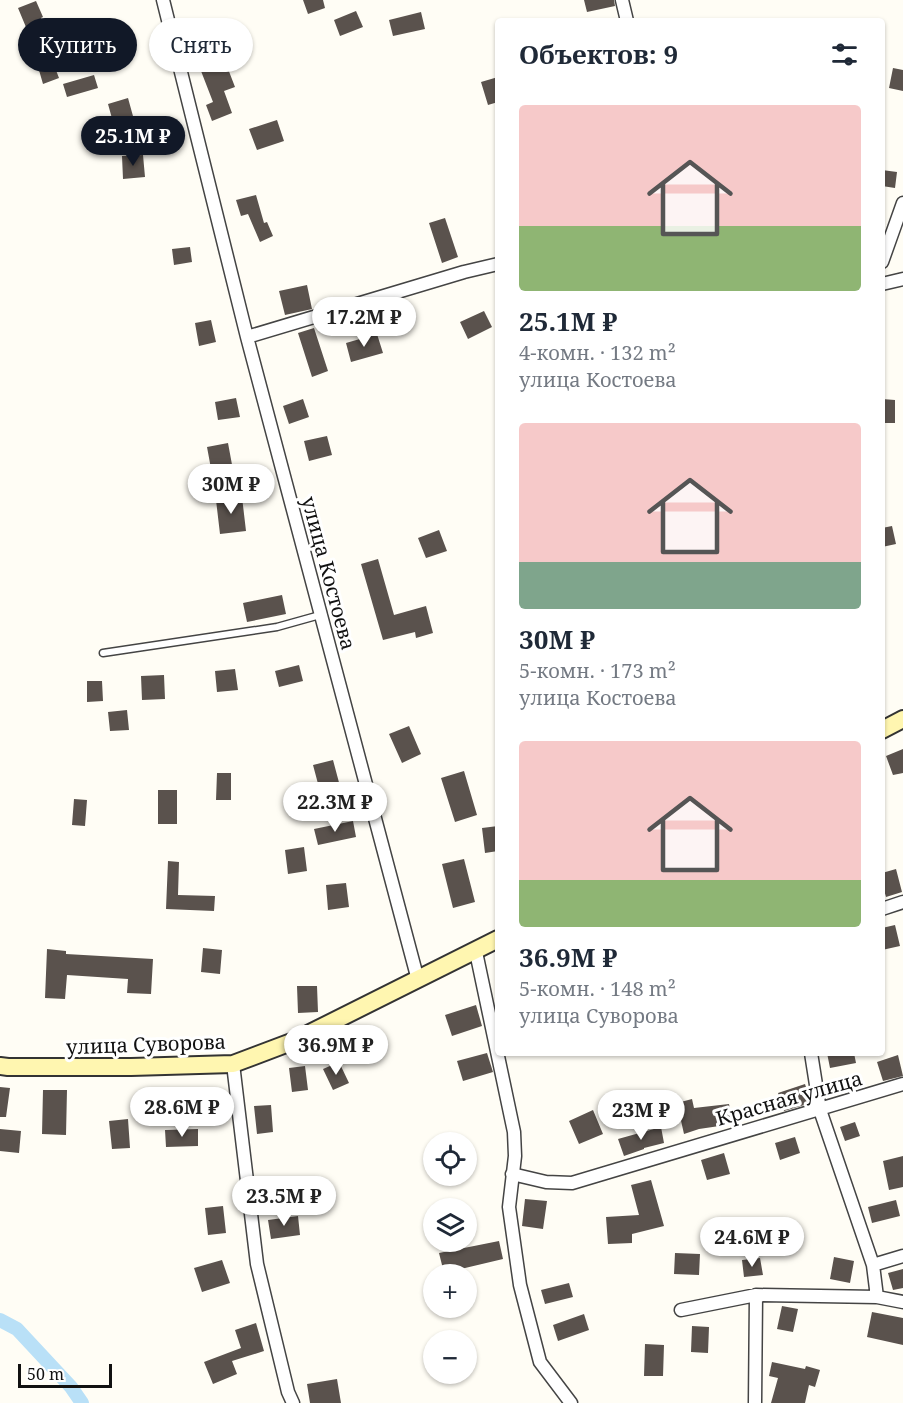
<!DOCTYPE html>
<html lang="ru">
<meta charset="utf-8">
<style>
:root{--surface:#fff;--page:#f6f6f7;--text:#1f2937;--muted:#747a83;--accent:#111827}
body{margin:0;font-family:"Noto Serif",serif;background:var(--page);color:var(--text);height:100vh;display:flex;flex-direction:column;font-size:22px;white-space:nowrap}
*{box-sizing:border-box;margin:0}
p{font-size:20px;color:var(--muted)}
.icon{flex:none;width:33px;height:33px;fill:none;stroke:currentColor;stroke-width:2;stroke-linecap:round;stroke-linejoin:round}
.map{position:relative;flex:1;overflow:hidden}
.panel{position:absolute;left:495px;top:18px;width:390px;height:1038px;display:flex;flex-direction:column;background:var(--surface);border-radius:6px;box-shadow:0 2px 4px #0004}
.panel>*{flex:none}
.banner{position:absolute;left:18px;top:18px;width:387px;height:54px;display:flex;gap:12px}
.fabs{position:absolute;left:423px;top:1132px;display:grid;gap:12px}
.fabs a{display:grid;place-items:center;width:54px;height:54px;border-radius:50%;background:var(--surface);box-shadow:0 2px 4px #0004;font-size:30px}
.scale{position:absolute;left:18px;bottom:15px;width:94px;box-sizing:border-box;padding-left:6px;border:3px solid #111;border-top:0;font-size:16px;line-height:21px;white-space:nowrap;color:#111;-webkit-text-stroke:4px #fff;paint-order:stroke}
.price{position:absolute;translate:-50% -51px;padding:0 14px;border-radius:21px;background:#fff;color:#222;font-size:20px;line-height:39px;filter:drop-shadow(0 2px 3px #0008)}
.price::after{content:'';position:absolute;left:50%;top:36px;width:18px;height:14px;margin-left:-9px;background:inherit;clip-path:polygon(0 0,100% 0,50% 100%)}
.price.active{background:var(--accent);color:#fff}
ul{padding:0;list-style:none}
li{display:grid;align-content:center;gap:12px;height:318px;padding:0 24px}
li span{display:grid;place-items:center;height:186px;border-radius:6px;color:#555}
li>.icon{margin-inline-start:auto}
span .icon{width:108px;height:108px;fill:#fffc;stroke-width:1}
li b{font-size:26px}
h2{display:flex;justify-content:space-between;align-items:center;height:72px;padding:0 24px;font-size:26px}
.chip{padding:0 21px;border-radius:27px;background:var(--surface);box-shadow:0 2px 4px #0004;font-size:21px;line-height:54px}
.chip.active{background:var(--accent);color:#fff}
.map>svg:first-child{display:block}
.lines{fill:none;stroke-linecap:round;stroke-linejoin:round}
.canal{stroke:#b9e0f7;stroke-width:14}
.building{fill:#5a524d}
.lane-casing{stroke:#444;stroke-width:9}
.street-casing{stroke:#444;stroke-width:15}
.secondary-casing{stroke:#333;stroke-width:20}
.lane{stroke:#fff;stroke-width:6}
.street{stroke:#fff;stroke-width:12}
.secondary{stroke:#fff6b0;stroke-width:16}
.labels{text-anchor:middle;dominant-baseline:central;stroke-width:6;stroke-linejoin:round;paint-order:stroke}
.street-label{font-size:20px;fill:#111;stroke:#fff}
</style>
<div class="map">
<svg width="903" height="1403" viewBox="0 0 903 1403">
<rect width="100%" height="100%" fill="#fffdf5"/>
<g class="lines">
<path class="canal" d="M0,1320L17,1329L71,1387L82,1403"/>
</g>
<path class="building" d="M303,0H323L325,8L308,14Z
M584,0H614L615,6L587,12Z
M36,1L43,17L41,18L49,46L47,47L59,78L43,84L28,32L18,8Z
M356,11L363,27L340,36L334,20Z
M421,12L425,29L393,36L389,20Z
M225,61L235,87L224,91L232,113L212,121L206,105L213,102L201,71Z
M893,68L903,70V91L889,88Z
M94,75L98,88L67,97L63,84Z
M498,77V102L488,105L481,82Z
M128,98L136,127L116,133L108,104Z
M277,120L284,141L257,150L249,129Z
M158,124L163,140L141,148L136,131Z
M143,155L145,177L123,179L122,156Z
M882,170L897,172L895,188L882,186Z
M256,195L264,223L267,222L273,236L260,242L248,214L241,216L236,200Z
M445,218L458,257L442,263L429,223Z
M190,247L192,262L174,265L172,249Z
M307,285L312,309L285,315L279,291Z
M484,311L492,327L468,339L460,322Z
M211,320L216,342L199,346L195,323Z
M314,328L328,371L312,377L298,333Z
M377,334L383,353L351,362L346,343Z
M236,398L240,417L218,420L215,402Z
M303,399L309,417L289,424L283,406Z
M882,399L895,400V423H882Z
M327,436L332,455L309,461L304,441Z
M228,443L233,470L212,474L207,447Z
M242,497L246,531L220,534L216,500Z
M892,526L896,544L882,547V528Z
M439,530L447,551L426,558L418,538Z
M378,559L394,615L426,606L433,633L416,638L415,632L383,640L361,564Z
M282,595L286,614L247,622L243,603Z
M299,665L303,681L279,687L275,671Z
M235,669L238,690L217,692L215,671Z
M164,675L165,699L142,700L141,676Z
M87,681H102L103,701L87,702Z
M127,710L129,730L110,731L108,712Z
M409,726L421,754L402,763L389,734Z
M903,749V773L893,775L886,756Z
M333,760L341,790L321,795L313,765Z
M464,771L477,815L455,822L441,778Z
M217,773H231V800H216Z
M158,790H177V824H158Z
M74,799L87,800L85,826L72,825Z
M353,821L356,837L318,845L314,829Z
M498,826V851L485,853L482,828Z
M304,847L307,871L288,874L285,850Z
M464,859L475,902L453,908L442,864Z
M168,861L179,862L178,895L215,896L214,911L166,909Z
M896,869L902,892L886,897L882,883V873Z
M346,883L349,907L328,910L326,885Z
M895,925L900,946L882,950V928Z
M203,948L222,950L220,974L201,972Z
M47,949L66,951V954L153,959L151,994L127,993L128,979L67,975L65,999L45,998Z
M297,986H317L318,1012L298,1013Z
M476,1005L482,1026L452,1036L445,1015Z
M487,1053L493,1072L463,1081L457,1061Z
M827,1053H854L856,1063L830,1068Z
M898,1055L903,1076L883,1081L877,1062Z
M339,1062L349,1083L333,1090L323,1069Z
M305,1066L308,1090L292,1092L289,1068Z
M805,1084L811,1103L784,1111L778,1093Z
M0,1087L10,1088L6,1117H0Z
M43,1090H67L66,1135L42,1134Z
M204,1091L206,1107L176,1109L175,1093Z
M692,1099L694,1108L729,1104L733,1124L699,1129L684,1134L677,1103Z
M271,1105L273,1132L257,1134L254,1106Z
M593,1110L603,1134L579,1144L569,1121Z
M128,1119L130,1148L112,1149L109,1121Z
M855,1122L860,1136L845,1141L840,1127Z
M661,1127L664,1143L644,1148V1149L624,1156L618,1139Z
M0,1129L21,1131L19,1153L0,1151Z
M198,1129V1146L166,1147L165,1130Z
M795,1137L800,1153L780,1160L775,1143Z
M724,1153L730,1174L707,1180L701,1160Z
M903,1156V1187L889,1190L883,1161Z
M651,1180L664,1226L632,1234V1243L608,1244L606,1217L639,1215L631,1185Z
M525,1199L547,1201L543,1229L522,1226Z
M896,1200L900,1216L872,1223L868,1207Z
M223,1206L226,1233L208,1235L205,1208Z
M298,1216L300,1235L271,1239L268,1220Z
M499,1241L503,1259L444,1273L439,1253Z
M675,1253L700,1254L699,1275L674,1274Z
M834,1257L854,1261L850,1283L830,1279Z
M760,1258L763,1275L744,1277L742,1260Z
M222,1260L230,1283L202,1292L194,1268Z
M903,1269V1288L893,1290L888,1273Z
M569,1283L573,1297L545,1304L541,1290Z
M782,1306L798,1309L793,1332L777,1329Z
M872,1312L903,1318V1345L867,1337Z
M584,1314L589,1330L558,1341L553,1325Z
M256,1323L264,1351L232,1361L237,1374L213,1384L204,1362L241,1348L235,1330Z
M692,1326L709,1327L708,1353L691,1352Z
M645,1344L664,1345L663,1376H644Z
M772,1362L805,1369L806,1366L820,1370L815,1387L809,1385L805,1403H771L778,1378L769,1376Z
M337,1379L341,1403H310L307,1384Z"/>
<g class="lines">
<defs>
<path id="lane" d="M103,653L277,627L320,615"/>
<path id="street" d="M163,0L247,337L418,980
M622,0L627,21
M882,262L903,203
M882,284L903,279
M247,337L464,272L498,264
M882,909L903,902
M476,952L514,1132L515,1156L509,1207L520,1285L540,1362L571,1403
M811,1053L820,1110L873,1265L877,1297
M233,1064L257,1264L288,1392L293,1403
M512,1174L546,1182L572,1183L903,1084
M873,1265L903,1256
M681,1310L756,1295L877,1297L903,1302
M755,1403L756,1295"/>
<path id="secondary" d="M882,730L903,719
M0,1066L8,1067H131L233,1064L294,1041L498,939"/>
</defs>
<use href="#lane" class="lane-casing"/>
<use href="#street" class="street-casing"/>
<use href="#secondary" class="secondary-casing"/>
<use href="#lane" class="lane"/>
<use href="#street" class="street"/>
<use href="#secondary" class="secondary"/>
</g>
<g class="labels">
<g class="street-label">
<text transform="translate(329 573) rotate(75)">улица Костоева</text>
<text transform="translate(146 1044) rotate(-2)">улица Суворова</text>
<text transform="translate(789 1098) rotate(-16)">Красная улица</text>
</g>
</g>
</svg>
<div class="fabs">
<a><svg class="icon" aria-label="locate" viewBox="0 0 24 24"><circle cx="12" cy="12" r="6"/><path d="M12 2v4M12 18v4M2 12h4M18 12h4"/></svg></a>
<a><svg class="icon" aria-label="layers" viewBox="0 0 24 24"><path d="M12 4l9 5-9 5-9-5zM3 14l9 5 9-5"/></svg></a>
<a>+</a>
<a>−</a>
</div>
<div class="scale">50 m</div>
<b class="price active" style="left:133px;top:167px">25.1M ₽</b>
<b class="price" style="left:364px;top:348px">17.2M ₽</b>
<b class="price" style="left:231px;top:515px">30M ₽</b>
<b class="price" style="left:335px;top:833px">22.3M ₽</b>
<b class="price" style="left:336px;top:1076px">36.9M ₽</b>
<b class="price" style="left:182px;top:1138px">28.6M ₽</b>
<b class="price" style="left:641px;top:1141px">23M ₽</b>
<b class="price" style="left:284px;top:1227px">23.5M ₽</b>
<b class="price" style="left:752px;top:1268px">24.6M ₽</b>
<div class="banner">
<a class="chip active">Купить</a>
<a class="chip">Снять</a>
</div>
<section class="panel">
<h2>Объектов: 9<svg class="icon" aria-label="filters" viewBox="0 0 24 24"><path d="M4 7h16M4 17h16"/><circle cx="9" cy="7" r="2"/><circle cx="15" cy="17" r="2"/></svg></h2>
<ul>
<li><span style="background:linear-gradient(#f6c9c9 65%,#8fb573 0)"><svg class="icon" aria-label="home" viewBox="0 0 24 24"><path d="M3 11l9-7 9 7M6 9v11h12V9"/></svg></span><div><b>25.1M ₽</b><p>4-комн. · 132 m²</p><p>улица Костоева</p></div></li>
<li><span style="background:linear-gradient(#f6c9c9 75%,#7fa58c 0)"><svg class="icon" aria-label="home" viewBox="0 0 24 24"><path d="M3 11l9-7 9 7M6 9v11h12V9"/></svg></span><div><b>30M ₽</b><p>5-комн. · 173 m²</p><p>улица Костоева</p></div></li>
<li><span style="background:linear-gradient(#f6c9c9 75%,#8fb573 0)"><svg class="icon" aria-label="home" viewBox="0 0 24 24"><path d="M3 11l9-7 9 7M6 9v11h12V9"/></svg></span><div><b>36.9M ₽</b><p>5-комн. · 148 m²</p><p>улица Суворова</p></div></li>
</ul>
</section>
</div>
